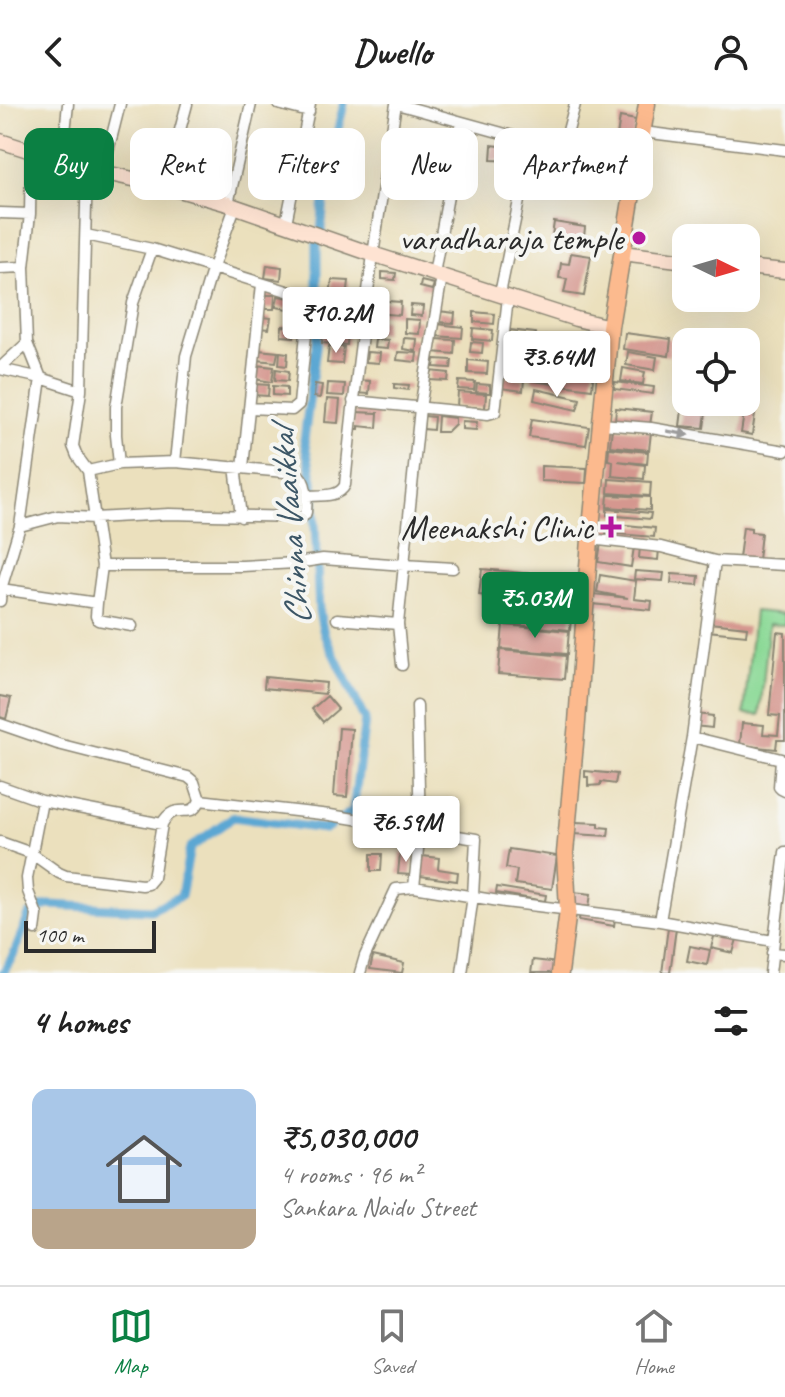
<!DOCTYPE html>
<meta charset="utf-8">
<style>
:root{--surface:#fff;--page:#f6f6f6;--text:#222;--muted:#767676;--line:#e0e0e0;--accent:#0b8043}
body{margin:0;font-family:Caveat,sans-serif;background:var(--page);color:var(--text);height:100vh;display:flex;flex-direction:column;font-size:30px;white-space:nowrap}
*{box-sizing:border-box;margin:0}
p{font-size:26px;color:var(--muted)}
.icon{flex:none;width:44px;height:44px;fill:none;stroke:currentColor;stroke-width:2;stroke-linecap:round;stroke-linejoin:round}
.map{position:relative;height:869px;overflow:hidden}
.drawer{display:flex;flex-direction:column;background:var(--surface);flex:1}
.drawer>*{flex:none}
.hud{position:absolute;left:24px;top:24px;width:738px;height:72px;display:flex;gap:16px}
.needle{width:52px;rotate:95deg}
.buttons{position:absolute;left:672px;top:120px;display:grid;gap:16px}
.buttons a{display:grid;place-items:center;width:88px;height:88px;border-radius:16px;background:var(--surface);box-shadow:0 8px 32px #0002;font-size:40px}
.scale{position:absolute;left:24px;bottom:20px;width:132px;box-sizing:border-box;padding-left:8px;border:4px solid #2b2b2b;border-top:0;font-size:22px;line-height:28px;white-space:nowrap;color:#2b2b2b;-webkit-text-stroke:6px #f6f6f2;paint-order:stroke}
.price{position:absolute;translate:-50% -68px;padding:0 18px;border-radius:8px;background:#fff;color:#222;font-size:26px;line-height:52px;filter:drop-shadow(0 2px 4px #0008)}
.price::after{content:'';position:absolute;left:50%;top:48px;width:24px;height:18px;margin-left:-12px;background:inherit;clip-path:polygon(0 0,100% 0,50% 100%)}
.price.current{background:var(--accent);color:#fff}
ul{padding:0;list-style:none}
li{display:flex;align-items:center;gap:24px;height:200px;padding:0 32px}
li+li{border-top:2px solid var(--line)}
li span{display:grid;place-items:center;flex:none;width:224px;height:160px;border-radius:16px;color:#555}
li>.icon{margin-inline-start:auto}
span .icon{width:96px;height:96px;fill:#fffc;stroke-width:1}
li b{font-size:34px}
h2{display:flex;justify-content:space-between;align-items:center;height:96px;padding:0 32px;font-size:34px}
.pill{padding:0 28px;border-radius:16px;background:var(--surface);box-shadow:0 8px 32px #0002;font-size:28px;line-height:72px}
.pill.current{background:var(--accent);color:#fff}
header{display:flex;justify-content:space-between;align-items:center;height:104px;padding:0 32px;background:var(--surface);font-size:36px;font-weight:700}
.tabs{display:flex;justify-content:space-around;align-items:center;height:112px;border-top:2px solid var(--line);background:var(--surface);font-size:22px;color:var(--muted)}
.tabs a{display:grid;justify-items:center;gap:4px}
.tabs .current{color:var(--accent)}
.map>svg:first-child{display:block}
.green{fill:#8bd996;stroke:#5b8260;stroke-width:2}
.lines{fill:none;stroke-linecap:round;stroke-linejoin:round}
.canal{stroke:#5ba7d3;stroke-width:9}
.building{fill:#d5978f}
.street-casing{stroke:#8b8674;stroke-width:13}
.secondary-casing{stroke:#8b8674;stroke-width:17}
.primary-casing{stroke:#8b8674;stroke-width:19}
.street{stroke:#fff;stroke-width:10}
.secondary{stroke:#fee3d2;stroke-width:14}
.primary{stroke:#fcba8e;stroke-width:16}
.oneway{fill:#a0a0a0}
.poi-dot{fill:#b5179e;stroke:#f6f6f2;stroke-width:3}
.labels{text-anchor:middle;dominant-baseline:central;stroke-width:8;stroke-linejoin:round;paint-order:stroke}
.poi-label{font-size:34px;fill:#2b2b2b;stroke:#f6f6f2;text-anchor:end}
.water-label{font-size:36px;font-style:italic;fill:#3c5666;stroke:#f6f6f2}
</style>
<header><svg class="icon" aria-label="back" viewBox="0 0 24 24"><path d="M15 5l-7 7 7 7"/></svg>Dwello<svg class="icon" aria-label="person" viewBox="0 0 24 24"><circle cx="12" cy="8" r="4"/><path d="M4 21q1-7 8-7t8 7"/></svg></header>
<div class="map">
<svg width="785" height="869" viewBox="0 0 785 869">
<rect width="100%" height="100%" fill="#f6f6f2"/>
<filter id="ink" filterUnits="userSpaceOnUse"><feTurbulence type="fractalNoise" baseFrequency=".0125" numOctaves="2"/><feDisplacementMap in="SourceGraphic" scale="16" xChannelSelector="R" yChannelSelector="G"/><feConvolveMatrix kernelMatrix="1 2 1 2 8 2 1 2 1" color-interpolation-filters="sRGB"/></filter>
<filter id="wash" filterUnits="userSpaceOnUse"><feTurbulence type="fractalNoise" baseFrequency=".006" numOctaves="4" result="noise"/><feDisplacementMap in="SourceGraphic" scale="32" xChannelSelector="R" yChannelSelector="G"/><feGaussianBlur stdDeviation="1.8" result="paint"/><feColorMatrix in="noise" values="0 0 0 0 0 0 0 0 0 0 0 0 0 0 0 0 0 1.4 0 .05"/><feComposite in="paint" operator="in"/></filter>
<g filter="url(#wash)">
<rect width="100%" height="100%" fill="#ebe0bd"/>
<path class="green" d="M754,507L785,510V521L769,520L760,611L744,610Z"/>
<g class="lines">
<path class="canal" d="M321,128L326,74L344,0
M41,803L50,801L151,806L181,792L190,744L233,713L325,725L353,707L365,616L324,530L319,507L313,377L304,336L317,236V139
M3,869L14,850L29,811"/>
</g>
<g id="blocks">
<path class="building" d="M620,13L636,16L632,41L616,39Z
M500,38L517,39L516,57L491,56L492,41L500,42Z
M607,41L622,43L620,53L606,51Z
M530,51L573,62L565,93L550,89L553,75L525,68Z
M554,118L585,123L583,143L551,139Z
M571,149L591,152L584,192L564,189L567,175L559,174L561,159L569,160Z
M267,161L282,163L281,176L265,174Z
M382,168L396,169L395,176L382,175Z
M332,176L349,177L347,194L330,192Z
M421,177L434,180L432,186L420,183Z
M264,191H275L274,205H263Z
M278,192L290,194L288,205L276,203Z
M371,196L401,198L400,211L370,209Z
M333,198L351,200L350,210L332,209Z
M411,201L423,202L422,212L410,211Z
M438,207L455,209L454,219L437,218Z
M474,208L495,210L494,220L474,218Z
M325,211L350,214L349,224L324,222Z
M261,213L271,214L269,225L259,224Z
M370,215L385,216L384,229L369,227Z
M405,215L420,216L419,230L405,229Z
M437,220L463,223L462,234L436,232Z
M282,222L295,223L294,233L281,232Z
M473,224L493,226L492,237L472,235Z
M510,226L536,229L534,241L509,239Z
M323,227L348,229L347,241L322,239Z
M625,229L671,235L669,252L623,245Z
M546,232L596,239L595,251L544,245Z
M404,234L417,235L416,247L403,245Z
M375,235L388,236L387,245L374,244Z
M434,235L455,236L454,250L433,248Z
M471,238L483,239L482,249L470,248Z
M507,241L534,245L532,257L505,254Z
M329,242L344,243L342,260L327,259Z
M258,246L278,248L276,258L257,256Z
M280,248L288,249L287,262L279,261Z
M367,248L380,249L379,259L366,258Z
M398,248L417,249L416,258L397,256Z
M628,248L657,253L655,266L626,261Z
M572,251L585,252L584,262L571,260Z
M435,255L452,256L451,264L434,263Z
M468,256L488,258L487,270L468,269Z
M505,257L526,259L524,272L503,270Z
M256,261L274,263L272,278L254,275Z
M574,263L594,265L592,285L532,277L533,265L573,270Z
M623,264L645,268L643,280L621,277Z
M276,265L289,267L288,277L275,276Z
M430,267L449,269L448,277L429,276Z
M501,273L524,275L523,287L500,284Z
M357,276L370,277L369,290L356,289Z
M459,277L475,278L474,286L458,285Z
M615,278L654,283L653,290L614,285Z
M328,279L345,280L344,292L327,291Z
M254,280L269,281L268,292L253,291Z
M315,280L322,281L320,294L314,293Z
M394,280L409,281L408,286L394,284Z
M477,280L490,281V289L476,288Z
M273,282L287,283V292L273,291Z
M536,285L580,295L577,306L534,296Z
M458,288L486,290L485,304L457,302Z
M747,289L758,290L752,331L741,329Z
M327,295L340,296L338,319L325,318Z
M703,301H707L704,324L680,322L682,306L702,308Z
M616,304L652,308L650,321L615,317Z
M355,308L378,309L377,324L359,322V325H353Z
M424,312L434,313L433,326L423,325Z
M438,312L455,314V320L447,328H437Z
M532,315L589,323L586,341L529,333Z
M462,317L477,318L476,326L462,325Z
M612,324L651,328L649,346L610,342Z
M609,344L648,348L647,360L618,357L645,361L644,375L612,372L613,357L608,356Z
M541,362L587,364L586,379L541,377Z
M609,375L651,378L650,392L608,389Z
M608,391L650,393V406L607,403Z
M607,405L651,409L650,415L607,411Z
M607,419L655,424L654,433L606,429Z
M743,423L751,424V428L761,429L758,456L739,454Z
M601,439L634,443L631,463L598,458Z
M640,443L659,445L658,456L639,454Z
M482,465L575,474L572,500L479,491Z
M635,467L664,469L663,477L634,475Z
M672,470L699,472L698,481L671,479Z
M600,471L636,477L634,495L652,497L651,506L592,500L593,490L628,494L597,488Z
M506,497L572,503L570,526L504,520Z
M709,519L747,523L746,531L708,527Z
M503,521L569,527L567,550L501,545Z
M777,528L785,529V636H777L776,645L740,641L742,619L764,621L763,630L778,631L780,612L769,611Z
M500,546L566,552L564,575L498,570Z
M265,573L326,579L325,590L264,584Z
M0,592L11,594L6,615L0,613Z
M327,592L338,605L323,618L312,605Z
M696,610L713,612L712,624L694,622Z
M339,624L352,625L347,693L334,692Z
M585,667L617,670L615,680L601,678V681L588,682V673H585Z
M575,718L599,719V723L609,724L608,732L574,730Z
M509,745L557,752L552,785L515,780L517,766L506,764Z
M400,749L413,750L411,771L398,770Z
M371,750H382L381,767H371Z
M422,752L439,754L438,765L458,768L457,777L420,772Z
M497,783L546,791L545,797L496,789Z
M573,788L591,790L589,803L571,800Z
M580,808L615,814L614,822L579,816Z
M668,823L676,824L670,869H662Z
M715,829L737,835L733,849L711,844Z
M690,842L710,846L707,861L687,857Z
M373,852L404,859L402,869L370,865Z
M533,856L559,859L557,869H531Z"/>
</g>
</g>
<g filter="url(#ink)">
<use href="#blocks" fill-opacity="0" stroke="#8b8674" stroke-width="2"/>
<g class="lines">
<defs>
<path id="street" d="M278,0L309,8
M397,0L563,46L635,72
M643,28L785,46
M563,46L575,0
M62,57L68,0
M87,65L81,287L73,342L77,352L88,367L102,462
M103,67L120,0
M165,82L187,0
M228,100L251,0
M0,109L30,110
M286,119L310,0
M86,131L152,145L303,192L309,200L299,300L292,306L249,304
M0,164L24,163
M434,170L461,19
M442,172L420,304L404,461L453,464
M500,190L531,38
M0,264L27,239L24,163L30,110L31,47
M0,265L41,274L81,287
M353,297L488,310L495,308L508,193
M601,320L651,324L785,347
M175,358L186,252L213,163L235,103
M119,360L116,331V303L133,199L152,145
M235,362L241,413
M243,363L262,180
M306,392C319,391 339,394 345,381C357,253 376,127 396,0
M20,422L58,412L94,414L169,410L299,413L305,411L306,408C307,395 308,376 296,369L175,358L119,360L88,367
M590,435L661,443L715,457L785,461
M1,485L97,499L102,462H242L296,459L323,455L404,461L398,520L402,561
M0,497L1,485L20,422L41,274L27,239
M97,499L96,512L98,516L132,522
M337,515L398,520
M0,620L58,640L188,673L194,678L200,696L330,711L476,735L473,792L462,869
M692,633L781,655L779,683L781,685L785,687
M0,682L42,697L162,720C175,695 192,718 200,696
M0,738L31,749L59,769L66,772L142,781L148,780L153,774L162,720
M414,783L420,726L417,602
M660,817L692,633L715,457
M35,826L37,811L28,787L27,774L42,697
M772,849L785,850
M360,869L365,852L396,785L414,783L505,798L660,817L773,837
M770,869L785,748"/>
<path id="secondary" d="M0,37L87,65L165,82L228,100L366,148L576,215L610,223
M622,149L686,157
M746,163L785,167"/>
<path id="primary" d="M560,869L568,806L565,749L577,618L590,435L610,223L647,0"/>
</defs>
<use href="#street" class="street-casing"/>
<use href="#secondary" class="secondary-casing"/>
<use href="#primary" class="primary-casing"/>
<use href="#street" class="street"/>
<use href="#secondary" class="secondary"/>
<use href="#primary" class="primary"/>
</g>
<defs><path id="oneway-solid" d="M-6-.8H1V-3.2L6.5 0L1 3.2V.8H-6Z" transform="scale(2)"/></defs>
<use class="oneway" href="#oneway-solid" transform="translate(678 329) rotate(10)"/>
</g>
<g class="poi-dot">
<circle cx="639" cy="134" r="8"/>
<path d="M607 411h8v8h8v8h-8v8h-8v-8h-8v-8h8z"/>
</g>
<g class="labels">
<g class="poi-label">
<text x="623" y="134">varadharaja temple</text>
<text x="593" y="423">Meenakshi Clinic</text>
</g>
<g class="water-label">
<text transform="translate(290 423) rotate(-95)">Chinna Vaaikkal</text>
</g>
</g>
</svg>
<div class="buttons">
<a><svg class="needle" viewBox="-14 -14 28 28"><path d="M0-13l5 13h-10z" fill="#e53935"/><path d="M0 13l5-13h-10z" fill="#767676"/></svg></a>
<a><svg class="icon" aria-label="locate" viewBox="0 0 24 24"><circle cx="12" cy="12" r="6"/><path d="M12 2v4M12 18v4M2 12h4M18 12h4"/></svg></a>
</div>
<div class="scale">100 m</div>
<b class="price" style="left:336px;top:251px">₹10.2M</b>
<b class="price" style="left:557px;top:295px">₹3.64M</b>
<b class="price current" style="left:535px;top:536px">₹5.03M</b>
<b class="price" style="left:406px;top:760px">₹6.59M</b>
<div class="hud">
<a class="pill current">Buy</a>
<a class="pill">Rent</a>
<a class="pill">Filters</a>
<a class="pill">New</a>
<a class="pill">Apartment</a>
</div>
</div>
<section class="drawer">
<h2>4 homes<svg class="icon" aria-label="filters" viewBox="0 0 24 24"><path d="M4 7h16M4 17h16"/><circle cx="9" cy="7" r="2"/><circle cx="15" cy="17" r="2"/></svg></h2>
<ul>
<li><span style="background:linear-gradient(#a9c7e8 75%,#b9a48a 0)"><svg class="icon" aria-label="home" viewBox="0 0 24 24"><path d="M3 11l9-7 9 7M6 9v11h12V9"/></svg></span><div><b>₹5,030,000</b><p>4 rooms · 96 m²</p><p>Sankara Naidu Street</p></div></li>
</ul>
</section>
<nav class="tabs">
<a class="current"><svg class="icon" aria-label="map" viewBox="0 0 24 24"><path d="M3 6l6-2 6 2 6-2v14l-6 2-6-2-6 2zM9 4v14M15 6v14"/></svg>Map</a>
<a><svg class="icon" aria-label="saved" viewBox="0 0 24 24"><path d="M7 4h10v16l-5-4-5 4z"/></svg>Saved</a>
<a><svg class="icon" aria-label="home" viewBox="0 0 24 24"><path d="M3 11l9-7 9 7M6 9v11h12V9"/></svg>Home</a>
</nav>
